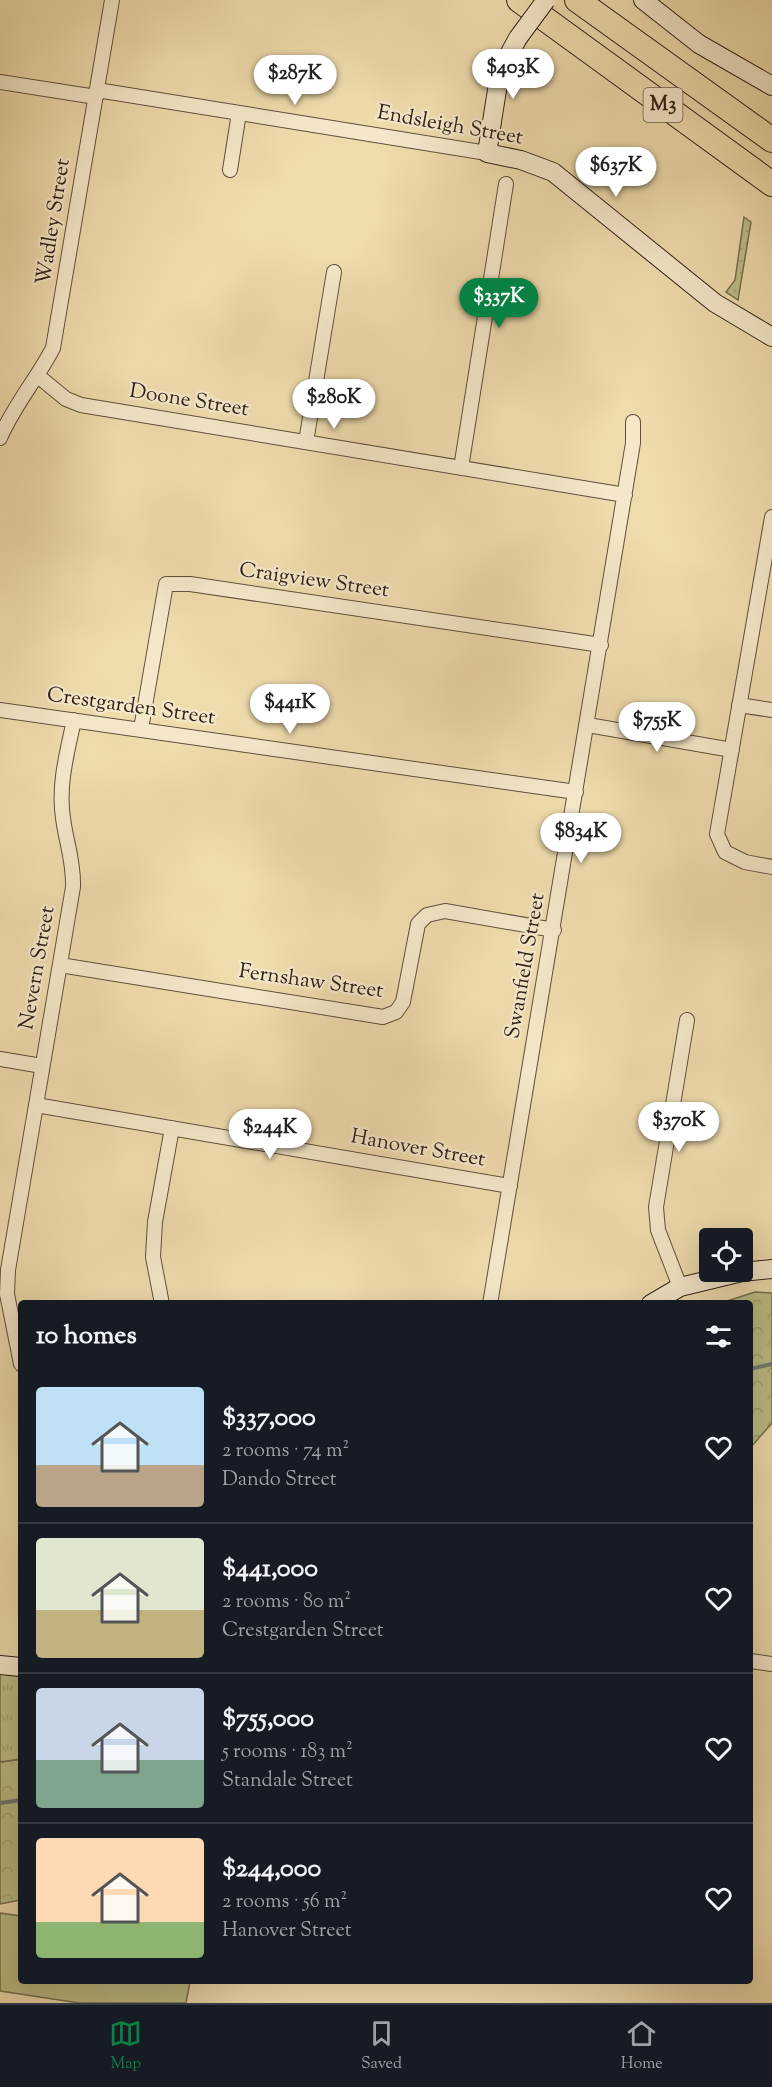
<!DOCTYPE html>
<meta charset="utf-8">
<style>
:root{--surface:#171b24;--page:#242831;--text:#f1f3f6;--muted:#9ea1a6;--line:#363941;--accent:#0b8043}
body{margin:0;font-family:"Sorts Mill Goudy",serif;background:var(--page);color:var(--text);height:100vh;display:flex;flex-direction:column;font-size:22px;white-space:nowrap}
*{box-sizing:border-box;margin:0}
p{font-size:20px;color:var(--muted)}
.icon{flex:none;width:33px;height:33px;fill:none;stroke:currentColor;stroke-width:2;stroke-linecap:round;stroke-linejoin:round}
.map{position:relative;flex:1;overflow:hidden}
.details{position:absolute;left:18px;top:1300px;width:735px;height:684px;display:flex;flex-direction:column;background:var(--surface);border-radius:6px;box-shadow:0 6px 24px #0002}
.details>*{flex:none}
.fabs{position:absolute;left:699px;top:1228px;display:grid;gap:12px}
.fabs a{display:grid;place-items:center;width:54px;height:54px;border-radius:6px;background:var(--surface);box-shadow:0 6px 24px #0002;font-size:30px}
.price{position:absolute;translate:-50% -51px;padding:0 14px;border-radius:21px;background:#fff;color:#222;font-size:20px;line-height:39px;filter:drop-shadow(0 2px 3px #0008)}
.price::after{content:'';position:absolute;left:50%;top:36px;width:18px;height:14px;margin-left:-9px;background:inherit;clip-path:polygon(0 0,100% 0,50% 100%)}
.price.active{background:var(--accent);color:#fff}
ul{padding:0;list-style:none}
li{display:flex;align-items:center;gap:18px;height:150px;padding:0 18px}
li+li{border-top:2px solid var(--line)}
li span{display:grid;place-items:center;flex:none;width:168px;height:120px;border-radius:6px;color:#555}
li>.icon{margin-inline-start:auto}
span .icon{width:72px;height:72px;fill:#fffc;stroke-width:1}
li b{font-size:26px}
h2{display:flex;justify-content:space-between;align-items:center;height:72px;padding:0 18px;font-size:26px}
.menu{display:flex;justify-content:space-around;align-items:center;height:84px;border-top:2px solid var(--line);background:var(--surface);font-size:16px;color:var(--muted)}
.menu a{display:grid;justify-items:center;gap:3px}
.menu .active{color:var(--accent)}
.map>svg:first-child{display:block}
.grass{fill:url(#grass-dots);stroke:#767050;stroke-width:1.5}
.forest{fill:url(#forest-crowns);stroke:#767050;stroke-width:1.5}
.park{fill:url(#park-tufts);stroke:#767050;stroke-width:1.5}
.garden{fill:#bcbf87;stroke:#767050;stroke-width:1.5}
.lines{fill:none;stroke-linecap:round;stroke-linejoin:round}
.stream{stroke:#6f7d73;stroke-width:4}
.street-casing{stroke:#5f503d;stroke-width:16}
.secondary-casing{stroke:#2f2118;stroke-width:20}
.highway-casing{stroke:#2f2118;stroke-width:26}
.street{stroke:#f5e8ca;stroke-width:14}
.secondary{stroke:#f5e8ca;stroke-width:18}
.highway{stroke:#efdcad;stroke-width:24}
.secondary-bridge-casing{stroke:#2f2118;stroke-width:20;stroke-linecap:butt}
.secondary-bridge{stroke:#f5e8ca;stroke-width:18}
.labels{text-anchor:middle;dominant-baseline:central;stroke-width:4.5;stroke-linejoin:round;paint-order:stroke}
.shield{fill:#f5e8ca;stroke:#6a5d4d;stroke-width:1.5}
.shield-label{font-size:20px;font-weight:bold;fill:#2f2118}
.street-label{font-size:21px;fill:#2f2118;stroke:#f5e8ca}
</style>
<div class="map">
<svg width="772" height="2003" viewBox="0 0 772 2003">
<defs>
<pattern id="grass-dots" width="8" height="8" patternUnits="userSpaceOnUse" patternTransform="scale(1.5)"><rect width="8" height="8" fill="#bcbf87"/><path d="M2 2h.1M6 6h.1" fill="none" stroke="#a2a474" stroke-width="1.8" stroke-linecap="round"/></pattern>
<pattern id="forest-crowns" width="20" height="18" patternUnits="userSpaceOnUse" patternTransform="scale(1.5)"><rect width="20" height="18" fill="#bcbf87"/><path d="M2 6a3 3 0 1 1 6 0M12 15a3 3 0 1 1 6 0" fill="none" stroke="#a2a474"/></pattern>
<pattern id="park-tufts" width="24" height="20" patternUnits="userSpaceOnUse" patternTransform="scale(1.5)"><rect width="24" height="20" fill="#bcbf87"/><path d="M3 7l-1-3M5 7V3M7 7l1-3M15 17l-1-3M17 17v-4M19 17l1-3" fill="none" stroke="#a2a474"/></pattern>
</defs>
<rect width="100%" height="100%" fill="#efdcad"/>
<filter id="stains"><feTurbulence type="fractalNoise" baseFrequency=".00333" numOctaves="4"/><feColorMatrix values="0 0 0 0 .2 0 0 0 0 .09 0 0 0 0 .02 0 0 0 .5 -.17"/></filter>
<radialGradient id="worn" r=".72"><stop offset=".6" stop-color="#630" stop-opacity="0"/><stop offset="1" stop-color="#630" stop-opacity=".3"/></radialGradient>
<path class="grass" d="M744,217L751,222L738,300L726,292L735,280Z"/>
<path class="forest" d="M755,1292L772,1293V1423L750,1448V1304L721,1303Z
M21,1759V1900L0,1904V1762Z"/>
<path class="park" d="M0,1674L21,1676V1759L0,1762Z"/>
<path class="garden" d="M0,1913L21,1916V1982H190L186,2003H79L0,1991Z"/>
<g class="lines">
<path class="stream" d="M750,1369L772,1364
M0,1803L21,1800"/>
<defs>
<path id="street" d="M0,82L96,97
M97,90L487,153
M230,170L239,113
M38,376L66,399L81,405L625,495
M0,438C14,405 37,379 53,348L112,0
M306,442L334,272
M461,468L506,184
M772,517L717,834L725,852L745,862L772,867
M739,705L772,710
M0,710L576,792
M588,725L732,750
M141,729L166,584H190L601,645
M60,965L383,1017L396,1012L403,1002L418,924L427,915L445,911L554,930
M0,1059L42,1066
M36,1105L510,1186
M680,1287L658,1230L656,1207L687,1020
M162,1304L153,1257L155,1222L172,1128
M490,1304L633,443V422
M21,1364L7,1294L8,1270L73,887C74,862 66,842 63,818C58,785 67,753 74,720
M750,1661L772,1664"/>
<path id="secondary" d="M643,0L699,44L772,86
M518,38L500,71L487,153L521,160L553,172L715,303L772,337
M742,1272L772,1269
M651,1304L680,1287L742,1272
M0,1665L21,1667"/>
<path id="highway" d="M519,0L772,184
M577,0L772,140"/>
</defs>
<use href="#street" class="street-casing"/>
<use href="#secondary" class="secondary-casing"/>
<use href="#highway" class="highway-casing"/>
<use href="#street" class="street"/>
<use href="#secondary" class="secondary"/>
<use href="#highway" class="highway"/>
<defs>
<path id="secondary-bridge" d="M518,38L546,0"/>
</defs>
<use href="#secondary-bridge" class="secondary-bridge-casing"/>
<use href="#secondary-bridge" class="secondary-bridge"/>
</g>
<g class="labels">
<rect class="shield" x="643.5" y="88" width="39" height="34" rx="4.5"/>
<g class="shield-label">
<text x="663" y="105">M3</text>
</g>
<g class="street-label">
<text transform="translate(450 126) rotate(10)">Endsleigh Street</text>
<text transform="translate(54 222) rotate(-81)">Wadley Street</text>
<text transform="translate(189 401) rotate(9)">Doone Street</text>
<text transform="translate(314 581) rotate(8)">Craigview Street</text>
<text transform="translate(131 707) rotate(8)">Crestgarden Street</text>
<text transform="translate(526 966) rotate(-80)">Swanfield Street</text>
<text transform="translate(38 968) rotate(-80)">Nevern Street</text>
<text transform="translate(311 982) rotate(8)">Fernshaw Street</text>
<text transform="translate(418 1149) rotate(10)">Hanover Street</text>
</g>
</g>
<rect width="100%" height="100%" filter="url(#stains)"/>
<rect width="100%" height="100%" fill="url(#worn)"/>
</svg>
<div class="fabs">
<a><svg class="icon" aria-label="locate" viewBox="0 0 24 24"><circle cx="12" cy="12" r="6"/><path d="M12 2v4M12 18v4M2 12h4M18 12h4"/></svg></a>
</div>
<b class="price" style="left:513px;top:100px">$403K</b>
<b class="price" style="left:295px;top:106px">$287K</b>
<b class="price" style="left:616px;top:198px">$637K</b>
<b class="price active" style="left:499px;top:329px">$337K</b>
<b class="price" style="left:334px;top:430px">$280K</b>
<b class="price" style="left:290px;top:735px">$441K</b>
<b class="price" style="left:657px;top:753px">$755K</b>
<b class="price" style="left:581px;top:864px">$834K</b>
<b class="price" style="left:679px;top:1153px">$370K</b>
<b class="price" style="left:270px;top:1160px">$244K</b>
<section class="details">
<h2>10 homes<svg class="icon" aria-label="filters" viewBox="0 0 24 24"><path d="M4 7h16M4 17h16"/><circle cx="9" cy="7" r="2"/><circle cx="15" cy="17" r="2"/></svg></h2>
<ul>
<li><span style="background:linear-gradient(#bfe0f5 65%,#b9a48a 0)"><svg class="icon" aria-label="home" viewBox="0 0 24 24"><path d="M3 11l9-7 9 7M6 9v11h12V9"/></svg></span><div><b>$337,000</b><p>2 rooms · 74 m²</p><p>Dando Street</p></div><svg class="icon" aria-label="heart" viewBox="0 0 24 24"><path d="M12 20l-8-8c-3-5 5-10 8-4 3-6 11-1 8 4z"/></svg></li>
<li><span style="background:linear-gradient(#dfe7d0 60%,#c2b280 0)"><svg class="icon" aria-label="home" viewBox="0 0 24 24"><path d="M3 11l9-7 9 7M6 9v11h12V9"/></svg></span><div><b>$441,000</b><p>2 rooms · 80 m²</p><p>Crestgarden Street</p></div><svg class="icon" aria-label="heart" viewBox="0 0 24 24"><path d="M12 20l-8-8c-3-5 5-10 8-4 3-6 11-1 8 4z"/></svg></li>
<li><span style="background:linear-gradient(#c9d6e8 60%,#7fa58c 0)"><svg class="icon" aria-label="home" viewBox="0 0 24 24"><path d="M3 11l9-7 9 7M6 9v11h12V9"/></svg></span><div><b>$755,000</b><p>5 rooms · 183 m²</p><p>Standale Street</p></div><svg class="icon" aria-label="heart" viewBox="0 0 24 24"><path d="M12 20l-8-8c-3-5 5-10 8-4 3-6 11-1 8 4z"/></svg></li>
<li><span style="background:linear-gradient(#ffd9b3 70%,#8fb573 0)"><svg class="icon" aria-label="home" viewBox="0 0 24 24"><path d="M3 11l9-7 9 7M6 9v11h12V9"/></svg></span><div><b>$244,000</b><p>2 rooms · 56 m²</p><p>Hanover Street</p></div><svg class="icon" aria-label="heart" viewBox="0 0 24 24"><path d="M12 20l-8-8c-3-5 5-10 8-4 3-6 11-1 8 4z"/></svg></li>
</ul>
</section>
</div>
<nav class="menu">
<a class="active"><svg class="icon" aria-label="map" viewBox="0 0 24 24"><path d="M3 6l6-2 6 2 6-2v14l-6 2-6-2-6 2zM9 4v14M15 6v14"/></svg>Map</a>
<a><svg class="icon" aria-label="saved" viewBox="0 0 24 24"><path d="M7 4h10v16l-5-4-5 4z"/></svg>Saved</a>
<a><svg class="icon" aria-label="home" viewBox="0 0 24 24"><path d="M3 11l9-7 9 7M6 9v11h12V9"/></svg>Home</a>
</nav>
